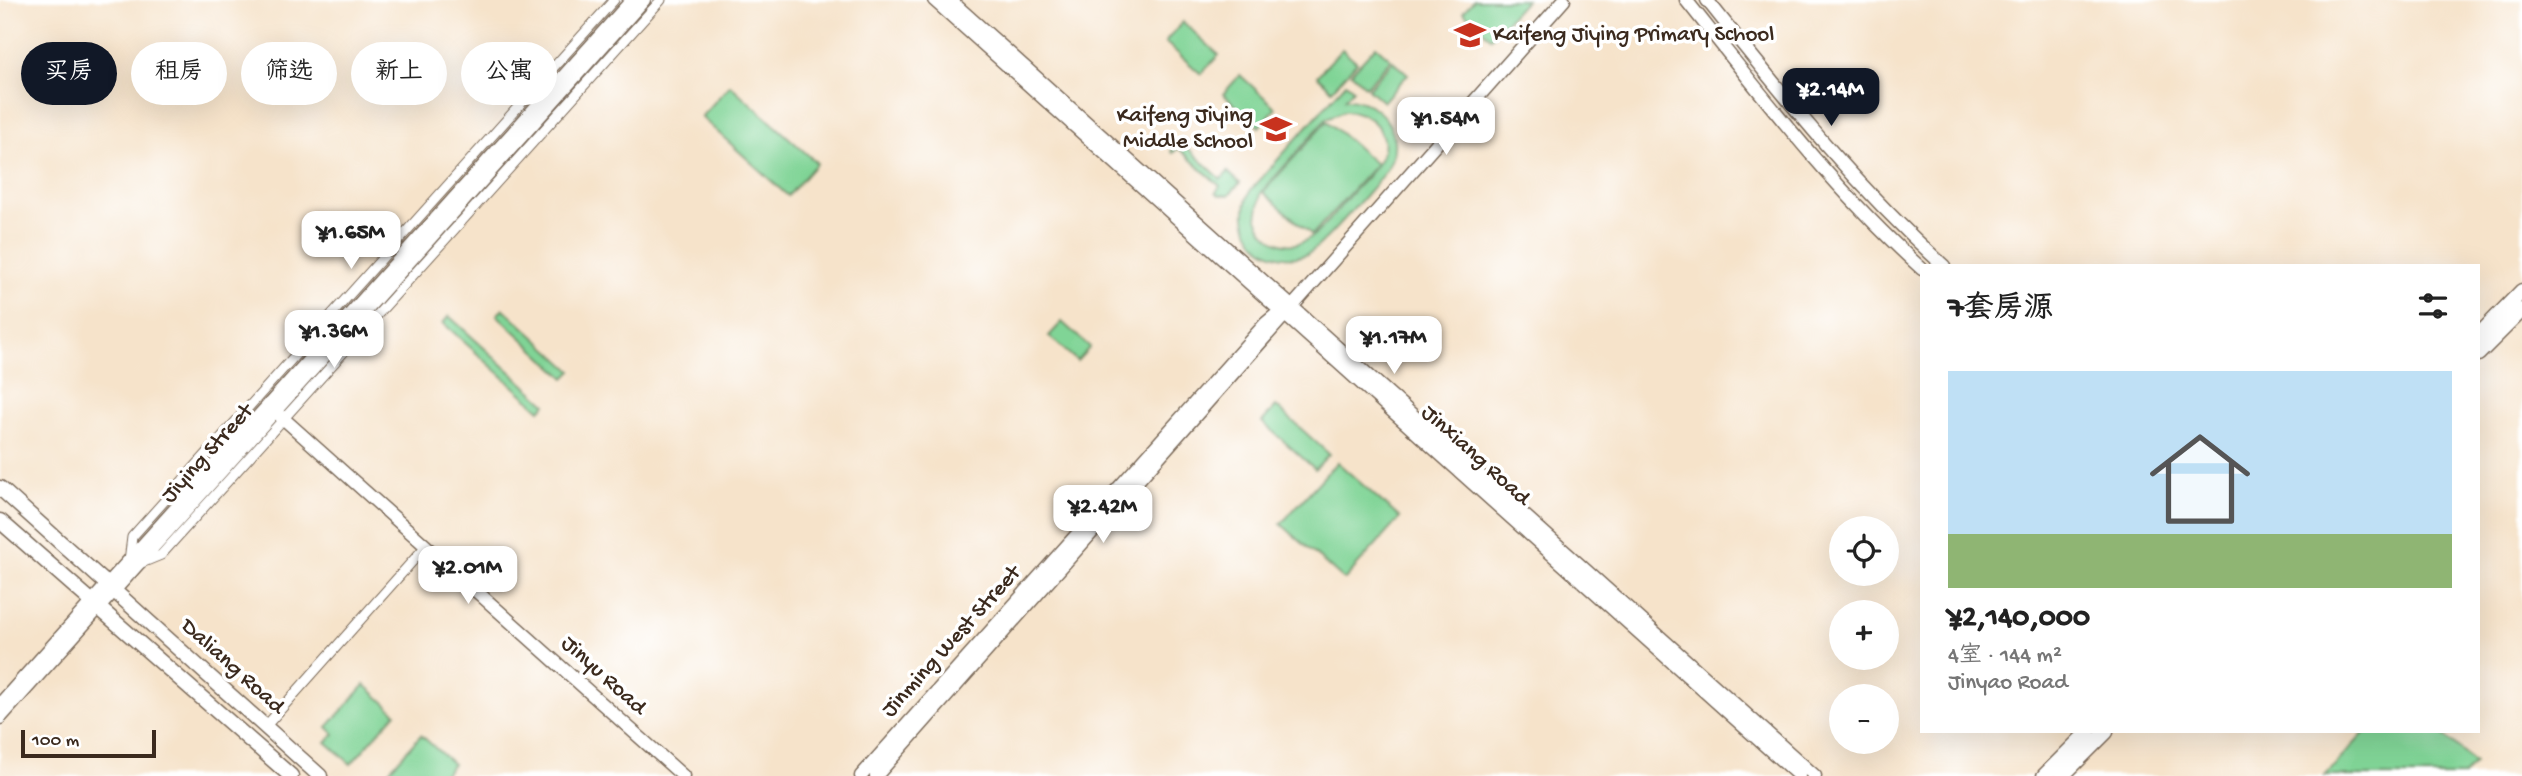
<!DOCTYPE html>
<html lang="zh">
<meta charset="utf-8">
<style>
:root{--surface:#fff;--page:#f2f2f2;--text:#222;--muted:#767676;--accent:#111827}
body{margin:0;font-family:"Gochi Hand","LXGW WenKai TC",sans-serif;background:var(--page);color:var(--text);height:100vh;display:flex;flex-direction:column;font-size:26px;white-space:nowrap}
*{box-sizing:border-box;margin:0}
p{font-size:23px;color:var(--muted)}
.icon{flex:none;width:38px;height:38px;fill:none;stroke:currentColor;stroke-width:2;stroke-linecap:round;stroke-linejoin:round}
.map{position:relative;flex:1;overflow:hidden}
.sheet{position:absolute;left:1920px;top:264px;width:560px;height:469px;display:flex;flex-direction:column;background:var(--surface);border-radius:0px;box-shadow:0 7px 28px #0002}
.sheet>*{flex:none}
.hud{position:absolute;left:21px;top:42px;width:665px;height:63px;display:flex;gap:14px}
.tools{position:absolute;left:1829px;top:516px;display:grid;gap:14px}
.tools a{display:grid;place-items:center;width:70px;height:70px;border-radius:50%;background:var(--surface);box-shadow:0 7px 28px #0002;font-size:35px}
.scale{position:absolute;left:21px;bottom:18px;width:135px;box-sizing:border-box;padding-left:7px;border:4px solid #3b2a1e;border-top:0;font-size:19px;line-height:24px;white-space:nowrap;color:#3b2a1e;-webkit-text-stroke:5px #fff;paint-order:stroke}
.price{position:absolute;translate:-50% -60px;padding:0 16px;border-radius:14px;background:#fff;color:#222;font-size:23px;line-height:46px;filter:drop-shadow(0 2px 4px #0008)}
.price::after{content:'';position:absolute;left:50%;top:42px;width:21px;height:16px;margin-left:-10px;background:inherit;clip-path:polygon(0 0,100% 0,50% 100%)}
.price.selected{background:var(--accent);color:#fff}
ul{padding:0;list-style:none}
li{display:grid;align-content:center;gap:14px;height:371px;padding:0 28px}
li span{display:grid;place-items:center;height:217px;border-radius:0px;color:#555}
li>.icon{margin-inline-start:auto}
span .icon{width:126px;height:126px;fill:#fffc;stroke-width:1}
li b{font-size:30px}
h2{display:flex;justify-content:space-between;align-items:center;height:84px;padding:0 28px;font-size:30px}
.chip{padding:0 24px;border-radius:32px;background:var(--surface);box-shadow:0 7px 28px #0002;font-size:24px;line-height:63px}
.chip.selected{background:var(--accent);color:#fff}
.map>svg:first-child{display:block}
.green{fill:#80d496;stroke:#5e7f5a;stroke-width:2;fill-rule:evenodd}
.lines{fill:none;stroke-linecap:round;stroke-linejoin:round}
.street-casing{stroke:#7c6b5a;stroke-width:11}
.secondary-casing{stroke:#7c6b5a;stroke-width:15}
.primary-casing{stroke:#7c6b5a;stroke-width:17}
.street{stroke:#fff;stroke-width:9}
.secondary{stroke:#fff;stroke-width:12}
.primary{stroke:#fff;stroke-width:14}
.labels{text-anchor:middle;dominant-baseline:central;stroke-width:7;stroke-linejoin:round;paint-order:stroke}
.poi-label{font-size:23px;fill:#3b2a1e;stroke:#fff;text-anchor:start}
.street-label{font-size:23px;fill:#3b2a1e;stroke:#fff}
</style>
<div class="map">
<svg width="2522" height="776" viewBox="0 0 2522 776">
<rect width="100%" height="100%" fill="#fff"/>
<filter id="ink" filterUnits="userSpaceOnUse"><feTurbulence type="fractalNoise" baseFrequency=".0143" numOctaves="2"/><feDisplacementMap in="SourceGraphic" scale="14" xChannelSelector="R" yChannelSelector="G"/><feConvolveMatrix kernelMatrix="1 2 1 2 8 2 1 2 1" color-interpolation-filters="sRGB"/></filter>
<filter id="wash" filterUnits="userSpaceOnUse"><feTurbulence type="fractalNoise" baseFrequency=".00686" numOctaves="4" result="noise"/><feDisplacementMap in="SourceGraphic" scale="28" xChannelSelector="R" yChannelSelector="G"/><feGaussianBlur stdDeviation="1.57" result="paint"/><feColorMatrix in="noise" values="0 0 0 0 0 0 0 0 0 0 0 0 0 0 0 0 0 1.4 0 .05"/><feComposite in="paint" operator="in"/></filter>
<g filter="url(#wash)">
<rect width="100%" height="100%" fill="#f6e3ca"/>
<path class="green" d="M1474,0H1526L1491,38L1463,12Z
M1183,22L1219,55L1201,74L1165,42Z
M1376,46L1391,59L1366,87L1351,73Z
M1342,49L1357,62L1332,90L1317,76Z
M1393,61L1408,74L1383,102L1368,89Z
M1240,75L1276,108L1259,127L1223,94Z
M1346,83L1353,89L1345,99C1379,99 1406,132 1389,165C1383,178 1320,248 1309,253C1291,262 1269,257 1255,242C1243,227 1242,208 1250,191ZM1344,111C1369,110 1391,132 1381,157C1375,171 1359,184 1350,195C1332,215 1309,255 1278,242C1267,238 1261,229 1257,218L1261,193L1327,118Z
M730,85L817,163L788,196L701,117Z
M1327,121L1376,164L1312,235L1263,192Z
M1180,141L1221,179L1228,172L1240,183L1229,195H1219L1216,192L1220,186L1178,148L1173,153L1171,151Z
M503,308L572,371L565,378L497,315Z
M449,316L546,404L540,410L443,323Z
M1062,322L1090,347L1077,361L1049,336Z
M1276,406L1329,454L1315,469L1262,422Z
M1337,462L1400,518L1344,580L1281,524Z
M365,685L396,713L351,764L326,742L334,734L327,727Z
M2365,732H2440L2475,763L2463,776H2325Z
M421,735L453,764L443,776H384Z"/>
</g>
<g filter="url(#ink)">
<g class="lines">
<defs>
<path id="street" d="M129,561L132,537L614,0
M139,564L161,555L661,0
M265,727L426,546"/>
<path id="secondary" d="M934,0L1799,776
M950,0L1815,776
M1686,0C1761,94 1832,188 1922,269
M1707,0C1784,96 1852,183 1944,266
M275,411L683,776
M0,704L632,0
M0,718L644,0
M861,776L1266,323L1284,308
M876,776L1564,0"/>
<path id="primary" d="M2478,336L2522,291
M2478,354L2522,310
M0,488L320,776
M0,521L291,776
M2044,776L2088,732
M2062,776L2106,732"/>
</defs>
<use href="#street" class="street-casing"/>
<use href="#secondary" class="secondary-casing"/>
<use href="#primary" class="primary-casing"/>
<use href="#street" class="street"/>
<use href="#secondary" class="secondary"/>
<use href="#primary" class="primary"/>
</g>
</g>
<defs>
<symbol id="school-bare" viewBox="-9 -9 18 18"><path d="M0-5L7-2L0 1L-7-2ZM-4 1L0 2.5L4 1V4Q0 6-4 4Z" fill="#c8321e" stroke="#fff" stroke-width="2.5" paint-order="stroke"/></symbol>
</defs>
<g fill-rule="evenodd">
<use href="#school-bare" x="1448" y="13" width="44" height="44"/>
<use href="#school-bare" x="1254" y="107" width="44" height="44"/>
</g>
<g class="labels">
<g class="poi-label">
<text x="1493" y="35">Kaifeng Jiying Primary School</text>
<text x="1253" y="116" text-anchor="end">Kaifeng Jiying<tspan x="1253" dy="26">Middle School</tspan></text>
</g>
<g class="street-label">
<text transform="translate(208 454) rotate(-48)">Jiying Street</text>
<text transform="translate(1475 456) rotate(42)">Jinxiang Road</text>
<text transform="translate(952 642) rotate(-48)">Jinming West Street</text>
<text transform="translate(232 667) rotate(42)">Daliang Road</text>
<text transform="translate(603 676) rotate(42)">Jinyu Road</text>
</g>
</g>
</svg>
<div class="tools">
<a><svg class="icon" aria-label="locate" viewBox="0 0 24 24"><circle cx="12" cy="12" r="6"/><path d="M12 2v4M12 18v4M2 12h4M18 12h4"/></svg></a>
<a>+</a>
<a>−</a>
</div>
<div class="scale">100 m</div>
<b class="price selected" style="left:1831px;top:128px">¥2.14M</b>
<b class="price" style="left:1446px;top:157px">¥1.54M</b>
<b class="price" style="left:351px;top:271px">¥1.65M</b>
<b class="price" style="left:334px;top:370px">¥1.36M</b>
<b class="price" style="left:1394px;top:376px">¥1.17M</b>
<b class="price" style="left:1103px;top:545px">¥2.42M</b>
<b class="price" style="left:468px;top:606px">¥2.01M</b>
<div class="hud">
<a class="chip selected">买房</a>
<a class="chip">租房</a>
<a class="chip">筛选</a>
<a class="chip">新上</a>
<a class="chip">公寓</a>
</div>
<section class="sheet">
<h2>7套房源<svg class="icon" aria-label="filters" viewBox="0 0 24 24"><path d="M4 7h16M4 17h16"/><circle cx="9" cy="7" r="2"/><circle cx="15" cy="17" r="2"/></svg></h2>
<ul>
<li><span style="background:linear-gradient(#bfe0f5 75%,#8fb573 0)"><svg class="icon" aria-label="home" viewBox="0 0 24 24"><path d="M3 11l9-7 9 7M6 9v11h12V9"/></svg></span><div><b>¥2,140,000</b><p>4室 · 144 m²</p><p>Jinyao Road</p></div></li>
</ul>
</section>
</div>
